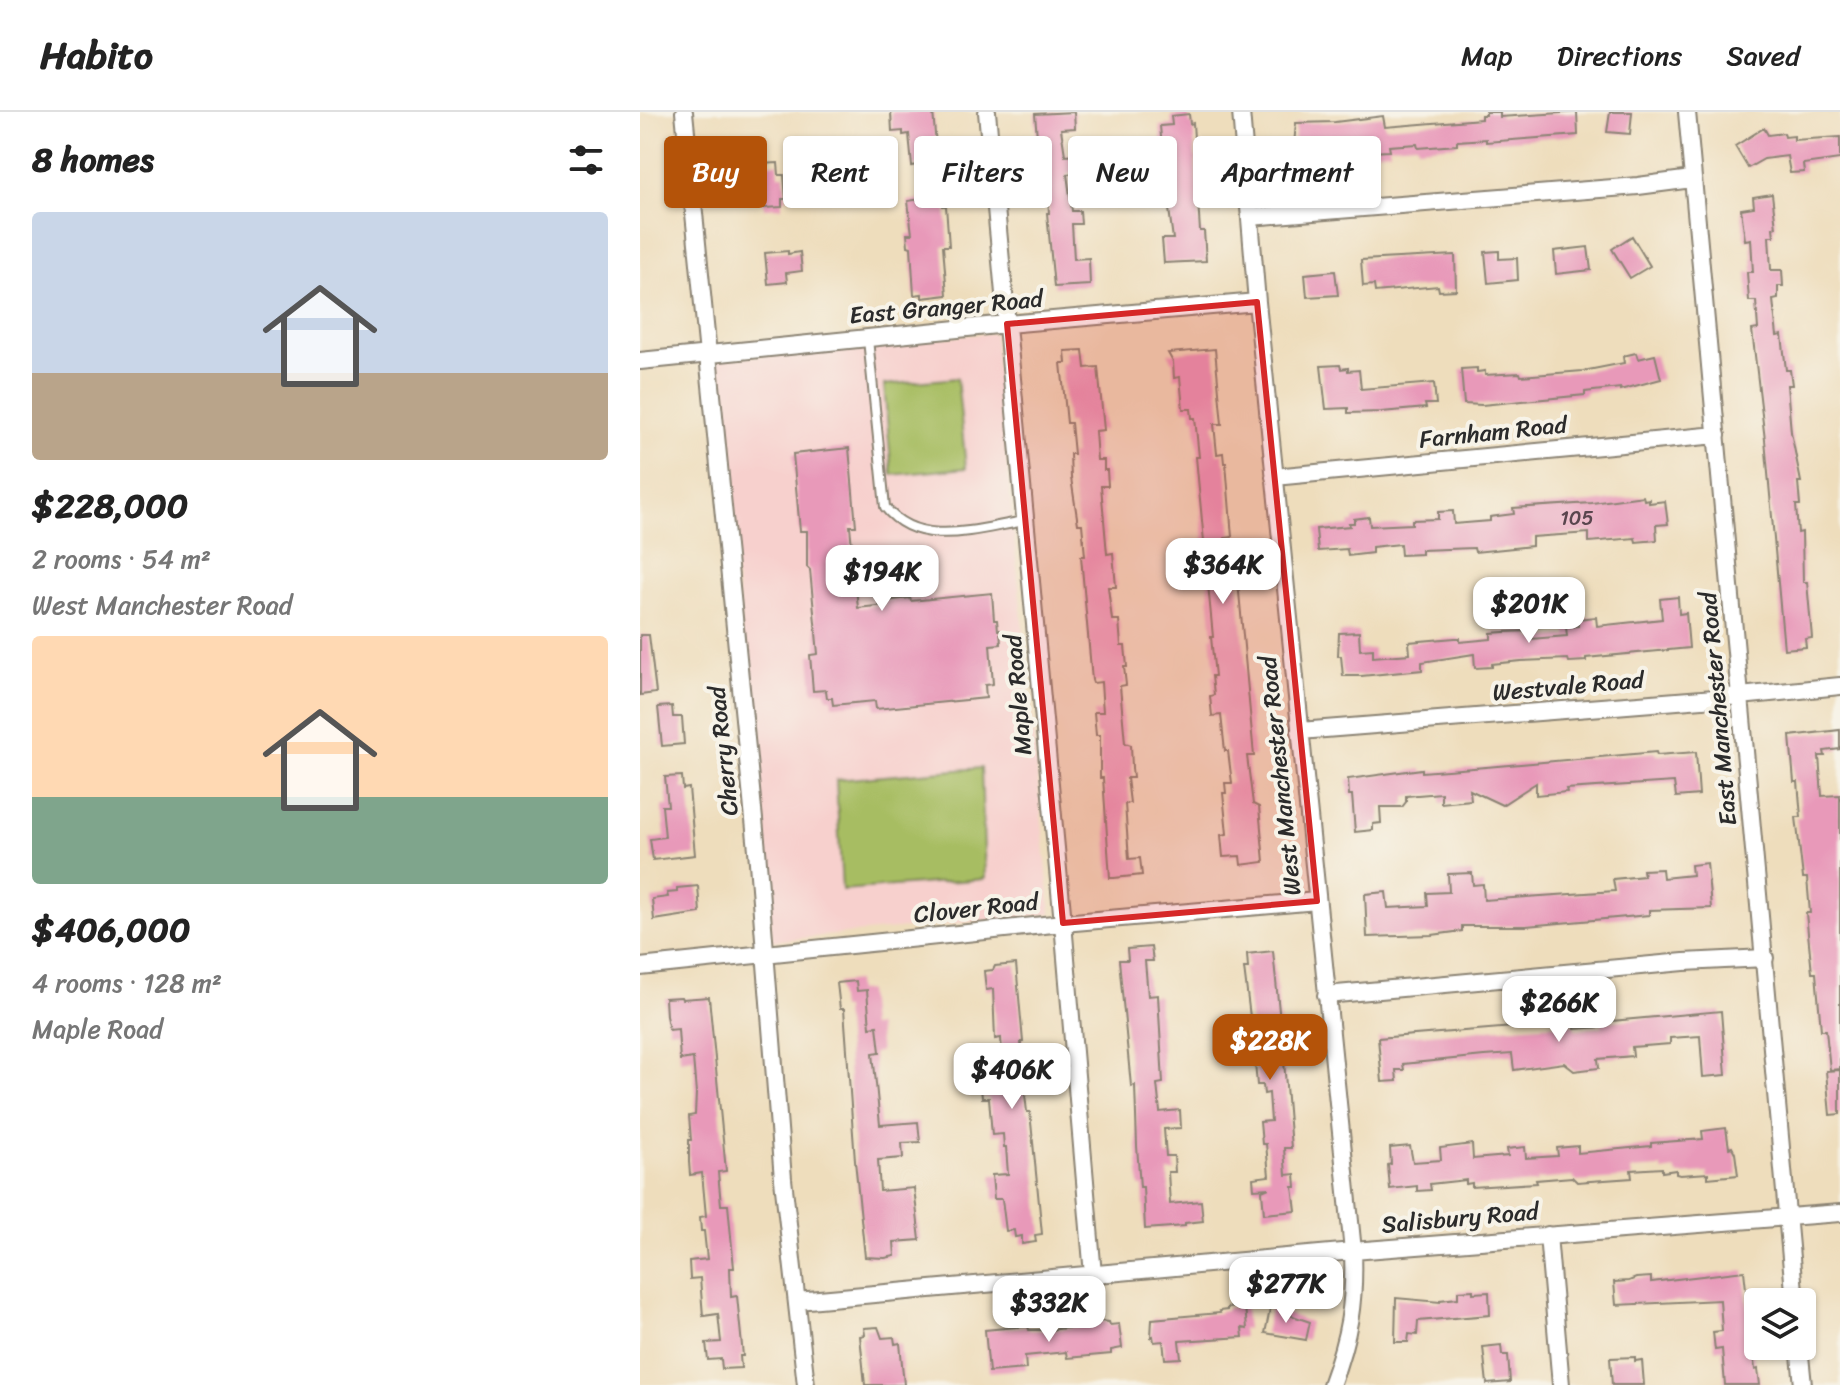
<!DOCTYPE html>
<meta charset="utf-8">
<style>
:root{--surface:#fff;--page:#f2f2f2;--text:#222;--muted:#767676;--line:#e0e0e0;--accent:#b45309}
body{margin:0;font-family:Sriracha,sans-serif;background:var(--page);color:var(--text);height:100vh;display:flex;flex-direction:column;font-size:30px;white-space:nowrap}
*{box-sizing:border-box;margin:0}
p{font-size:26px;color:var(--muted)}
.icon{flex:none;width:44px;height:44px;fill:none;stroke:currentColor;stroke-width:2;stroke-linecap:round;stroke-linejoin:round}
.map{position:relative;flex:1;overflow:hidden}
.sheet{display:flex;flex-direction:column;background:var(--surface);width:640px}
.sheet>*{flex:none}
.guide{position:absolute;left:24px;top:24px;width:760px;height:72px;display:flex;gap:16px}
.tools{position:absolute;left:1104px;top:1176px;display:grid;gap:16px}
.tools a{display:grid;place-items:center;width:72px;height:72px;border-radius:8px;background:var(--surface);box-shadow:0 2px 6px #0004;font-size:40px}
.price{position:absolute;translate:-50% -68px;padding:0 18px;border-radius:16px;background:#fff;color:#222;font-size:26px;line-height:52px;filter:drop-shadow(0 2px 4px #0008)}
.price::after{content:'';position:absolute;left:50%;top:48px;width:24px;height:18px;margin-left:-12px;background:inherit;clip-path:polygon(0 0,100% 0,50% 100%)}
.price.selected{background:var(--accent);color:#fff}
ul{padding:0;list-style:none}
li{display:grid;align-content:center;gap:16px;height:424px;padding:0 32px}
li span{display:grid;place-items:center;height:248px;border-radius:8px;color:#555}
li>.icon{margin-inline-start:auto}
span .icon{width:144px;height:144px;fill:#fffc;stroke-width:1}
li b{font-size:34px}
h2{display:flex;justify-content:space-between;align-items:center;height:96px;padding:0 32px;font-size:34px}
.pill{padding:0 28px;border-radius:8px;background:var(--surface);box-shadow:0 2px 6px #0004;font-size:28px;line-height:72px}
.pill.selected{background:var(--accent);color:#fff}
header{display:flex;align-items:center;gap:48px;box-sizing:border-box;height:112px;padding:0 40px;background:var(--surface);border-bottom:2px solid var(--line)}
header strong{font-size:38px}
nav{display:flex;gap:44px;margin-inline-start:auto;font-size:28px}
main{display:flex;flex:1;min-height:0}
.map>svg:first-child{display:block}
.built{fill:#f7d0cd}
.green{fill:#a7bd62;stroke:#697446;stroke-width:2}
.building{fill:#e899b9}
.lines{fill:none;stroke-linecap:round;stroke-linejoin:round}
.lane-casing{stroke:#8c8474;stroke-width:12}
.street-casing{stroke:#8c8474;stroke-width:20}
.lane{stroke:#fff;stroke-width:8}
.street{stroke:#fff;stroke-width:16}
.marked{fill:#d62828;fill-opacity:0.2;stroke:#d62828;stroke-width:6;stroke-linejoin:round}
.labels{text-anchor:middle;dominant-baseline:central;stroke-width:8;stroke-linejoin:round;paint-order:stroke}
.number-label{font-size:20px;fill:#5a464e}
.street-label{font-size:24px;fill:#2b2b2b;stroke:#f7f3e8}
</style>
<header>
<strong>Habito</strong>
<nav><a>Map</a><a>Directions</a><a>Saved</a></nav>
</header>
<main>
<section class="sheet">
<h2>8 homes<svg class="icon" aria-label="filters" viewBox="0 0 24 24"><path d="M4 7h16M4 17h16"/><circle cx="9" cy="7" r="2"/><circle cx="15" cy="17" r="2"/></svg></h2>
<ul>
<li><span style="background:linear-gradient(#c9d6e8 65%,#b9a48a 0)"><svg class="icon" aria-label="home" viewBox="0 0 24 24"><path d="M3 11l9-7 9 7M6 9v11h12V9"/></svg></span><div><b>$228,000</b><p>2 rooms · 54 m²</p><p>West Manchester Road</p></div></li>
<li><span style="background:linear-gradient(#ffd9b3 65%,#7fa58c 0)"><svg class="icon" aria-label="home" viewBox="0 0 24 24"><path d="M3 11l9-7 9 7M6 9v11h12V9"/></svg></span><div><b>$406,000</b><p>4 rooms · 128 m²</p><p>Maple Road</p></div></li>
</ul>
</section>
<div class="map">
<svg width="1200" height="1273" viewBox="0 0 1200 1273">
<rect width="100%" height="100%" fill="#f7f3e8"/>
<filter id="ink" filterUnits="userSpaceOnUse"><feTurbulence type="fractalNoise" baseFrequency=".0125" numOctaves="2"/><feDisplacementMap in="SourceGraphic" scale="16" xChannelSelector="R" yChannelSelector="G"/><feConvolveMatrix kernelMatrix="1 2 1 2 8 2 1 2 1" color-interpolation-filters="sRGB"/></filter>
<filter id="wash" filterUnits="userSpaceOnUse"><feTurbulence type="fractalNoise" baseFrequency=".006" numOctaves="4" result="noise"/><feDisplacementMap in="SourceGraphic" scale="32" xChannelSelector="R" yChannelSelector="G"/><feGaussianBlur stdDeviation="1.8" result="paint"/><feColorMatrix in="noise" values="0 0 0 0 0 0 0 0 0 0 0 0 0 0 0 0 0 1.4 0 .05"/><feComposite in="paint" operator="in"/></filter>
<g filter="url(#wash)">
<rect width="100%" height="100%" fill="#eeddbc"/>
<path class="built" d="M354,221L411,802L132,829L75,248Z"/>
<path class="green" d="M317,266L326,356L252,363L244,273Z
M341,656L345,767L202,778L196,668Z"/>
<g id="blocks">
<path class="building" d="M251,0H293L296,33L302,58H300L303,94H306L309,134H303L307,183L282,186V182L274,183L271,135L268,134L267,122H272L268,89L281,87L278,53L272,54L269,22L263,23V19L252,20Z
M434,0L435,16L421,17L425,43L436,42L438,61L427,62L432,99H440L441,112H432L434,147L449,146L450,173L414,175L407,101H409L407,70H401L395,2Z
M846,0H860V5L937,0L938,23L846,30V27L817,29V33L778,36L777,32L749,34L750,39L688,42L687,47L653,44L656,11L695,10L743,4L745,15L841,7V3H846Z
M970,0H992L990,22L967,20Z
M549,2L550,12L553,11L560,119H564L566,149L524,151L522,127H533L527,82H530L526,35H522L520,14L532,13L531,4Z
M1124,16L1128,23L1144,21L1145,25L1154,24V28L1200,25V47L1163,52L1164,60L1150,61L1147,44L1124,47L1108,56L1095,34Z
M138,51L139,63H144L146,87H142V95L124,96L123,88L118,89L116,66H121L120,52Z
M1132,82L1136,115L1133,116L1134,124H1129L1131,158H1142L1143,174H1138V187L1133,188L1137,224L1142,223L1146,258H1150L1152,273H1147L1151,320L1161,370H1158L1160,393H1156L1158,421L1162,420L1163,470H1167L1172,526L1165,527L1166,535L1144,537L1125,328L1112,218L1118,217L1116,189H1109L1107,160H1113L1111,127L1105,128L1101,97L1114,95L1113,85Z
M992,124L1010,154L990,166L972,137Z
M948,135L951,158L916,162L914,139Z
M148,139V142L160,140L162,159L146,161L147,170L128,172L125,141Z
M859,139V147L877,146L878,168L848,171L845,140Z
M815,143L816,178L799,179L798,174L735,180L734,173L723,174L721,148Z
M695,159L698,183L667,185L665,162Z
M575,237L582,312H574L577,342L583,341L584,351H586L592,425L585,426L587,453L595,452L599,480L614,644H607L613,692L619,695L624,750L601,753L600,744L583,745L581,723L587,722L583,681H586L585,671H592L588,639H585L581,603L572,604L570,584L574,583L572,564H575L571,525H573L556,345H559L555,306H552L551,297H543L540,265L534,266L533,250L528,241Z
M443,238L445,256L458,255L464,318L455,319L457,348H464V358H467L468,374H461L467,442L473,441L476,475H468L472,508H479L481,534H485L487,555H484L486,573L480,574L485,631L491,633L492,656L493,666H487L490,691L485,692L489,747L500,746L502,763L474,766H470L463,666H460V623H456L454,600H463L461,570L453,571L452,568L441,444H445L442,412H438L431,366L430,342H434L431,311H427L421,251H426L425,239Z
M996,241L998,247L1015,243L1021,267L980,278V276L945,280V283L842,293L824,292L821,257L837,256V260L845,259V263L880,261L881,264L943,259L984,251L983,244Z
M700,253L701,257L708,256V259L719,258L721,277L794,271L796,292H785L786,296L741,300L708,301V296L686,297L681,254Z
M209,336L216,414H210L218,496L245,493V489L270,486L271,489L352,481L354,508H357L358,518H360L361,532L350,533L353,572L345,573L346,586L236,597L235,589L193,593L192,586H187L186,578L173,579L170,543L178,542L170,458L167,455V419H160L153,342Z
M1003,384L1004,388L1009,387V391L1025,389L1028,412L1016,413L1017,428L996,430L995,426L949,430V421L892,425V434L835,440L834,436L781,438V442L761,443L760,432L732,435V441L708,444L707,437L678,439L676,417L710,414L709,411H714V407L729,405L730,414L772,412V408L798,407V400L813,399L814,412L850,409V405L874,402L873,396L952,391Z
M1038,485L1039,502L1046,501L1049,536L946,546V549L929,550L928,547L881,549L852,552V555L835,556L834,542L782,550V558L721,564H703L701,544H698L699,521L719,520L720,538L733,537V545L770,542L769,530L815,526H820V530L851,527V521L864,520L890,519L891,527L927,524L926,515L938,514V507L956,505L957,514L1022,507L1020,487Z
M0,523H9L16,581L0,583Z
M32,594L33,605H42L44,632L22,634L18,595Z
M1200,618V637L1184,639L1185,644H1179L1182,684L1200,683V957L1190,958L1186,918H1181L1176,861H1172L1166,801H1170L1167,766H1163L1156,705H1161L1158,670H1154L1150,624Z
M1016,640L1017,643L1056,640L1059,683L1036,685L1034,670L926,677L927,680L896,683V671L862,693L830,678L831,688L801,691V681L766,684V690L762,695H740L741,711L733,712V718L715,720L712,683H709L708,667L782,657V660L846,655Z
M42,664L43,677L49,676L55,743L13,748L10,727L25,725L22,694H28L25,665Z
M1067,751L1071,796L1009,798V803L886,814H822V819L792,823L727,825L725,782L746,780L748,796L788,794L787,781L809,780L808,762L832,761L833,773L843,772L844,788L975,779L973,767L1004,764L1003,758L1022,757L1023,766L1052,763L1051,753Z
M58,774L60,801L14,808L12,787L28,785L27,781L37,780V776Z
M511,835L513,849H505L508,884L518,883L523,971L517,972L520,1000L540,998L541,1016L524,1017L526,1044H534L535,1060H528L530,1092L561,1089L563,1109L545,1111V1114L505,1117L503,1075H500L497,1034L495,973L491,974L479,848H488L487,837Z
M633,839L641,919L633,920L636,949H644L651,1036H644L646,1063L655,1062L656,1075H653L656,1099L624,1102L622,1079L629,1076L614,1077L613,1066L629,1064L626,1032H622L620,1010L631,1009L629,981L624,982L623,973H617L615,951L618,950L614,913H611L604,856H608L607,842Z
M376,852L383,930H381L383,964L387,1000H390L402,1122L395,1123L396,1130L382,1132V1124L375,1125L374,1118L366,1119L362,1087H354L352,1063L368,1062L366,1035H364L363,1022L352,1023L349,986H342L340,965L361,963L360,957L363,956L361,926L355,927L353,877L346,878L344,859L353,858L355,854Z
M216,869L217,879L227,878L230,915L237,914L240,940L233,941L240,1013L278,1010L280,1030L262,1031L263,1046L238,1048L240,1079L274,1076L280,1128L254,1130L255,1144L245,1146L225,1145L215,1049L204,897H200L197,871Z
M41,885L42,887L69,885L86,1059L78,1060L81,1093H88L94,1156H90L91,1185L97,1184L103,1244H100L101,1256L82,1257L81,1247L68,1248L66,1231L81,1230L78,1202L63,1204L60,1166L50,1167L49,1149L67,1147L64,1119H61L60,1105L66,1104L62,1061L50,1063L49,1050V1028H51L49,1004L55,1003L56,981L53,946L40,948L38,917L29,918L26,904L25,886Z
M1081,899L1086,963L1063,965L1060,924L1030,926V932L992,935L993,944L958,947L959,956L934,959L924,951L874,958L872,942L844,944L763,952L764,958H756L757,969L742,970L738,926L899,913L934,912L935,917L962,915L961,910Z
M1200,958V1002L1190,1003L1186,959Z
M1086,1016L1089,1036L1092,1035L1095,1041L1098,1063L1068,1066V1061L1040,1063L1036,1062V1058L1022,1060V1056L991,1058L992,1066L937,1070L932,1065L896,1068L897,1071L832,1075V1071L826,1072V1068L790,1072L791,1078L777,1079V1074L750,1077L748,1053L751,1052L750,1036L770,1034L773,1050L801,1048L800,1036L832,1032L833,1047L868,1044L867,1037L885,1035L886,1046L918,1044L917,1036L938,1034V1041L1011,1034V1031L1063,1027L1062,1019Z
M1104,1159L1115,1258L1118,1257L1120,1273H1085L1082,1237L1075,1238L1073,1220L1082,1219L1080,1188L976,1193L974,1170L989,1169L996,1166L1011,1165V1170Z
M833,1178V1181L849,1180L850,1203L778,1209L777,1223L769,1222L768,1230H755L756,1186L800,1190V1188L818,1186V1179Z
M631,1193L644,1196L643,1200L647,1202L670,1210L666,1228L625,1221Z
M605,1194L607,1217L602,1216L603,1225L539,1229L541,1246L525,1247L523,1229L514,1230L513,1224L511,1225L512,1207L580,1201L579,1199L587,1198V1196Z
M459,1209L469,1210L470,1213L479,1212L482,1236L471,1238V1242L427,1246L426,1240L385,1244L386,1257L349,1260L345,1218L388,1214L389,1218H409L444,1214V1211Z
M238,1215L242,1226L254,1225L255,1232L260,1231L264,1273H225L220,1224L225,1223L224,1216Z
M861,1233L862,1243H868L870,1270L847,1272L843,1235Z
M995,1245V1249L1002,1248L1004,1273H972L970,1246Z"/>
</g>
</g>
<g filter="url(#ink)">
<use href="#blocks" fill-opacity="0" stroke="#8c8474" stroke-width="2"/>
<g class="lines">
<defs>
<path id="lane" d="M228,227L245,395C279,438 339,416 385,409"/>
<path id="street" d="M44,0L117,738L143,1067L166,1273
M347,0L423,811L453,1163
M601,0L617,190L713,1139C715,1192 709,1224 691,1273
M1047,0L1155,1190
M610,105L998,74L1052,67
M0,249L367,212L617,190
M634,365L1077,323
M660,619L1100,584L1200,574
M0,855L423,811L677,789
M686,883L1044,850L1125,846
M908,1123L921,1273
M157,1189L713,1139L1200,1101
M1159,1234L1163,1273"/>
</defs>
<use href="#lane" class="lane-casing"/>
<use href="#street" class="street-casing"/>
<use href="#lane" class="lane"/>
<use href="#street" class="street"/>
</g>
</g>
<path class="marked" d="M617,190L677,789L423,811L367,212Z"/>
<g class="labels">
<g class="number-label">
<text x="937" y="406">105</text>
</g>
<g class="street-label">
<text transform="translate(306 195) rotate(-5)">East Granger Road</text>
<text transform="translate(853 320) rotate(-6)">Farnham Road</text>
<text transform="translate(928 574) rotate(-5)">Westvale Road</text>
<text transform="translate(378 583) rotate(-95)">Maple Road</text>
<text transform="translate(1078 597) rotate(-95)">East Manchester Road</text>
<text transform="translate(83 639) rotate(-96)">Cherry Road</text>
<text transform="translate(640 664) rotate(-96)">West Manchester Road</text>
<text transform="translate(336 796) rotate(-6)">Clover Road</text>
<text transform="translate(820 1106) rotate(-5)">Salisbury Road</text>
</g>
</g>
</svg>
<div class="tools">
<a><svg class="icon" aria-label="layers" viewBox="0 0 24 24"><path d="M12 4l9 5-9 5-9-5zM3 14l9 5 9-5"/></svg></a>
</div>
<b class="price" style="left:583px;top:494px">$364K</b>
<b class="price" style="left:242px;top:501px">$194K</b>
<b class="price" style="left:889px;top:533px">$201K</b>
<b class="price" style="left:919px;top:932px">$266K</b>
<b class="price selected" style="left:630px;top:970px">$228K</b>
<b class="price" style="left:372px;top:999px">$406K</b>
<b class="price" style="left:646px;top:1213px">$277K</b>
<b class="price" style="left:409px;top:1232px">$332K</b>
<div class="guide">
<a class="pill selected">Buy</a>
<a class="pill">Rent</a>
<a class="pill">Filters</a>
<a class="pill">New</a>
<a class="pill">Apartment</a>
</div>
</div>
</main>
